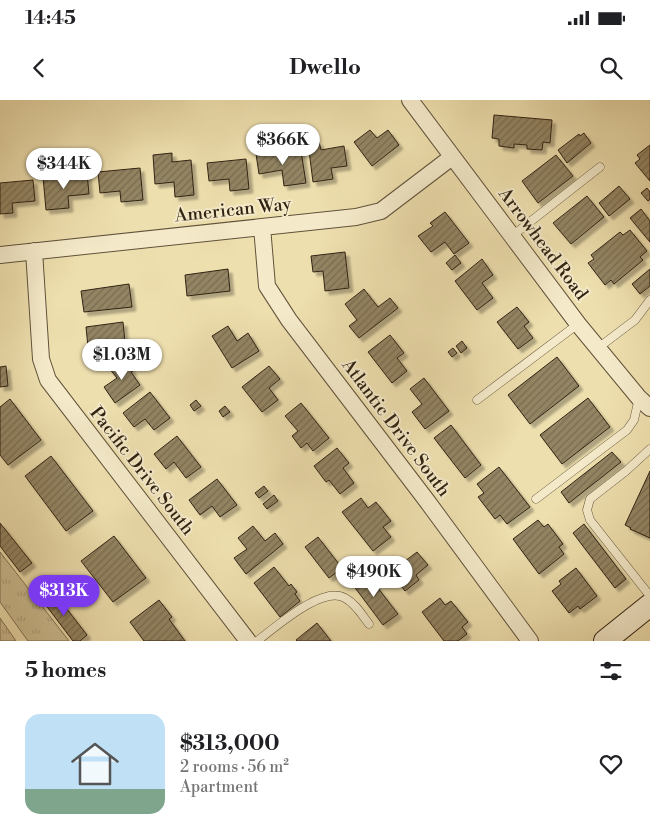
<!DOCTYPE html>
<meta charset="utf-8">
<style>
:root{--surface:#fff;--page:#f6f6f6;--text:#202124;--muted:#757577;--accent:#7c3aed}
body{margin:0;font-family:"Libre Bodoni",serif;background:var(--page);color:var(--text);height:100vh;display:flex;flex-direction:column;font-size:19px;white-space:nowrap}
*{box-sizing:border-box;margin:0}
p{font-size:16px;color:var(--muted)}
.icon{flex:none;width:28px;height:28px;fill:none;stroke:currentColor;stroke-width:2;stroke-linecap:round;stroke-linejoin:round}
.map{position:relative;height:541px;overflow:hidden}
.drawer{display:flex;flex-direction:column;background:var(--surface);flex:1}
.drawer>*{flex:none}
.price{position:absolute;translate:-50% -42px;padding:0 11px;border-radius:18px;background:#fff;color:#222;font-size:16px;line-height:32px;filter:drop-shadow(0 1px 2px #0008)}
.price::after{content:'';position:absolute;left:50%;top:30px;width:15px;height:11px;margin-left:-8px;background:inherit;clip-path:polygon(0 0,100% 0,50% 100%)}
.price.active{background:var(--accent);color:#fff}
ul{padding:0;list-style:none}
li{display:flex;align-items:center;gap:15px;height:125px;padding:0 25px}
li span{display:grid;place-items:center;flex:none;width:140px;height:100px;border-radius:15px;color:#555}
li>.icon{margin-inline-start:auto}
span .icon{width:60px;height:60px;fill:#fffc;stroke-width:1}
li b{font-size:21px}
h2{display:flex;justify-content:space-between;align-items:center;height:60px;padding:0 25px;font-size:21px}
.status{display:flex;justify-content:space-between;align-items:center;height:35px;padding:0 25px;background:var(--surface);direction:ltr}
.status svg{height:14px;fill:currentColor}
header{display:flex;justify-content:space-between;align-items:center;height:65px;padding:0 25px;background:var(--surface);font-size:22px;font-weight:700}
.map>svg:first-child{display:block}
.grass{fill:url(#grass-tufts);stroke:#807154}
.building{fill:url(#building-hatch);stroke:#312313;filter:url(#shadow)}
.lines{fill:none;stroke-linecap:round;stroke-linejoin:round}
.lane-casing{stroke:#60523a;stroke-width:9}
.street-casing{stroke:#60523a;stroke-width:18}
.secondary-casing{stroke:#312313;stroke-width:24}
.lane{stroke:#f4eaca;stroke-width:8}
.street{stroke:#f4eaca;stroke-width:16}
.secondary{stroke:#f4eaca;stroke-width:22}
.labels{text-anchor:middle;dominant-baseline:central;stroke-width:4;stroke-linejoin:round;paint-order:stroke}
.street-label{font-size:18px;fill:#312313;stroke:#f4eaca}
</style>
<div class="status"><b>14:45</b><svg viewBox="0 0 49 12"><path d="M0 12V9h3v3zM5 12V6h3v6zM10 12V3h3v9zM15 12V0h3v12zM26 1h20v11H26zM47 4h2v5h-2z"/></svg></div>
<header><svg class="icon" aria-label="back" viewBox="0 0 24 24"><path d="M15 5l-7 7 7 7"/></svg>Dwello<svg class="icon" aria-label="search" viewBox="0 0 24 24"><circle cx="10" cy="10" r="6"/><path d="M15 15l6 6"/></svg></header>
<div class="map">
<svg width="650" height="541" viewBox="0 0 650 541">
<defs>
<pattern id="grass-tufts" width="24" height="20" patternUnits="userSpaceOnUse" patternTransform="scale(1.25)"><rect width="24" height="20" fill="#cebf94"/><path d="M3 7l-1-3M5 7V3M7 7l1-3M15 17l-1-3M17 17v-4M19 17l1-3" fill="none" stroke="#b1a47f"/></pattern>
<pattern id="building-hatch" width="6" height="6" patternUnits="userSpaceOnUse" patternTransform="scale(1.25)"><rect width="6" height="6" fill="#938564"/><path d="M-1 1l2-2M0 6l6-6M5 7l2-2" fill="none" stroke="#796c51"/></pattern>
<filter id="shadow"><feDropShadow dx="4" dy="4" stdDeviation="1" flood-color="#0004"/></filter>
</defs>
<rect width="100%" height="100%" fill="#eedfae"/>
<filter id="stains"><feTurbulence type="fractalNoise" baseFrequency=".004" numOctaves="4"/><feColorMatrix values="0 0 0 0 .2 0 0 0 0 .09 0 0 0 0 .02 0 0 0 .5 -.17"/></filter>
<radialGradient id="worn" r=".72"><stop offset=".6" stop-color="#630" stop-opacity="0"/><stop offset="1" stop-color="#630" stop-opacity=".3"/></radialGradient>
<path class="grass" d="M0,452L69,541H28L0,502Z
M0,518L16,541H0Z"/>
<path class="building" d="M494,15L552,20L550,43L543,42L542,50L527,49V45L514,44V48L499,46V39L492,38Z
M370,30L377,38L388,30L399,45L372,66L354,42Z
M584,33L591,43L567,63L558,50L579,34L580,36Z
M319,42L321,50L344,46L347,66L331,68L333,79L313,82L308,43Z
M650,45V81L635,63L640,59L637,55Z
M274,51V55L301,51L306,83L284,86L282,70L259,74L256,54Z
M172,53V62L191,60L194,95L175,97L174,82L155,84L153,55Z
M556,55L573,76L538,103L522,81Z
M246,59L249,89L230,91L229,79L209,81L207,63Z
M140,68L143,100L121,102L120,91L100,93L98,72Z
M87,73L89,94L68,96L69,108L46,110L43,77Z
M33,80L35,101L12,103L13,113L0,114V83Z
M619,86L630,99L609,116L599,103Z
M647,88L650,92V99L648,101L641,93Z
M587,96L604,117L571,144L553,123Z
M641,109L650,121V142L630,118Z
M445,112L469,143L454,154L445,142L431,152L418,136L433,126L430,123Z
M630,130L647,151L640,157L643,160L614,184L611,180L605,185L588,163L594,159L591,155L620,132L623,135Z
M345,152L349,188L325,191L323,171L313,172L311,156Z
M455,155L461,163L452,170L446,163Z
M482,159L493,175L482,183L493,198L477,210L455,181Z
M228,169L230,191L187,196L185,175Z
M650,169V186L640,194L632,184Z
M129,184L132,207L84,212L81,191Z
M364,189L378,207L390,198L398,208L359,238L349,226L357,220L345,204Z
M517,207L529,222L524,226L533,238L518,249L497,222Z
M123,222L125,242L117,243L119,255L101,258L100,245L88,247L86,227Z
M228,226L237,241L248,233L259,251L232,268L212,236Z
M390,235L404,253L397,258L407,271L392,283L368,252Z
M462,241L467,248L461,253L456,246Z
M453,248L457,253L452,257L448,252Z
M557,257L579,286L530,324L508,295Z
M123,258L133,271L131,272L140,285L115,303L104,287L117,278L109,268Z
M6,266L8,286L0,287V267Z
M269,266L280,279L269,288L278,300L262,312L242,287Z
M424,278L449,311L425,329L412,312L422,304L410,289Z
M150,292L170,318L154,330L145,319L134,327L123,313Z
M588,298L610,327L562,364L540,335Z
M10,299L41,340L8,365L0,355V307Z
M196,300L201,306L194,311L190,305Z
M301,303L329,338L313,351L307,343L301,348L292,336L298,331L285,316Z
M225,306L230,312L223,317L219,311Z
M451,325L481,365L465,378L434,338Z
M177,336L201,367L186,378L174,362L166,369L154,354Z
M337,348L349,363L343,368L354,383L340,394L329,380L326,382L314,366Z
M612,352L621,362L569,403L561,392Z
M51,356L93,411L66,431L25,376Z
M499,367L530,407L507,424L500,415L495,419L478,397L484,393L477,384Z
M650,371V438L630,429L631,428L625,425Z
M217,379L237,405L220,417L212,406L200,415L189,400Z
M264,386L268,391L259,398L255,393Z
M274,395L278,401L267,409L263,404Z
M361,398L368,408L376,402L391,421L383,427L391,437L373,451L342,412Z
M538,420L544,427L548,424L563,444L559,447L564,454L539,474L513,439Z
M0,423L32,463L20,472L0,446Z
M584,424L626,479L615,488L573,433Z
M253,426L265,441L275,433L283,444L246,474L234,458L247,449L238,438Z
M114,436L146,478L113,502L81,461Z
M318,437L342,468L329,478L305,447Z
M417,452L428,465L416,475L419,480L405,491L387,468L402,457L405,461Z
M274,467L289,486L291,484L297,492L295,494L300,501L280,517L254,483Z
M576,468L597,496L580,509L578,506L569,513L552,491L561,484L559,481Z
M364,470L398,514L383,525L350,481Z
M53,491L87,535L80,541H73L42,500Z
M440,498L445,505L451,501L468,522L462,527L467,534L458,541H444L422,512Z
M159,500L172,517L169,519L185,541H144L130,522Z
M317,523L331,541H297L296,540Z"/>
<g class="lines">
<defs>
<path id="lane" d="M512,136L600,67
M598,248L635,220L650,200
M477,300L578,224
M650,349L626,371L590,399L587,410L590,420L650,496
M536,399L627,330L634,320L639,298
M257,541C275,528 322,485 345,498C356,504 362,515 369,524"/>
<path id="street" d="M410,0L578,224L639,298L650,308
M262,127L267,186L289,220L427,401L530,541
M34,151L41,259L48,280L248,541
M0,155L356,117L381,111L452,57"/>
<path id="secondary" d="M605,541L650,505"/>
</defs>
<use href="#lane" class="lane-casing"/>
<use href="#street" class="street-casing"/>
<use href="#secondary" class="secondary-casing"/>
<use href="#lane" class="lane"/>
<use href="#street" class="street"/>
<use href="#secondary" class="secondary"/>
</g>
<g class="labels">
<g class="street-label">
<text transform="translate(233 110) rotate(-6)">American Way</text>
<text transform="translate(543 144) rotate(53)">Arrowhead Road</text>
<text transform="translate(396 328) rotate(53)">Atlantic Drive South</text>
<text transform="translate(142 371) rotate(52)">Pacific Drive South</text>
</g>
</g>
<rect width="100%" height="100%" filter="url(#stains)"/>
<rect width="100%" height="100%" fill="url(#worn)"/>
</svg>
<b class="price" style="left:283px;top:66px">$366K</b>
<b class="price" style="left:64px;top:90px">$344K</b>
<b class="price" style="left:122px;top:281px">$1.03M</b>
<b class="price" style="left:374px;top:498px">$490K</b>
<b class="price active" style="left:64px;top:517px">$313K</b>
</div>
<section class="drawer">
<h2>5 homes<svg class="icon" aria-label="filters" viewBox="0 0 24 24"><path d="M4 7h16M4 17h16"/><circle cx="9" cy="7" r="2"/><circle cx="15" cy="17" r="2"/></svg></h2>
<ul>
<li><span style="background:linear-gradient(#bfe0f5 75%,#7fa58c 0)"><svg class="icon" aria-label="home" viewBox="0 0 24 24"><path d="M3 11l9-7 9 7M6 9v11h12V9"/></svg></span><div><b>$313,000</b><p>2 rooms · 56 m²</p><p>Apartment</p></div><svg class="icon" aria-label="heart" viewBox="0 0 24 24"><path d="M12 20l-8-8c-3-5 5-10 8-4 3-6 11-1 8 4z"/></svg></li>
</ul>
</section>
